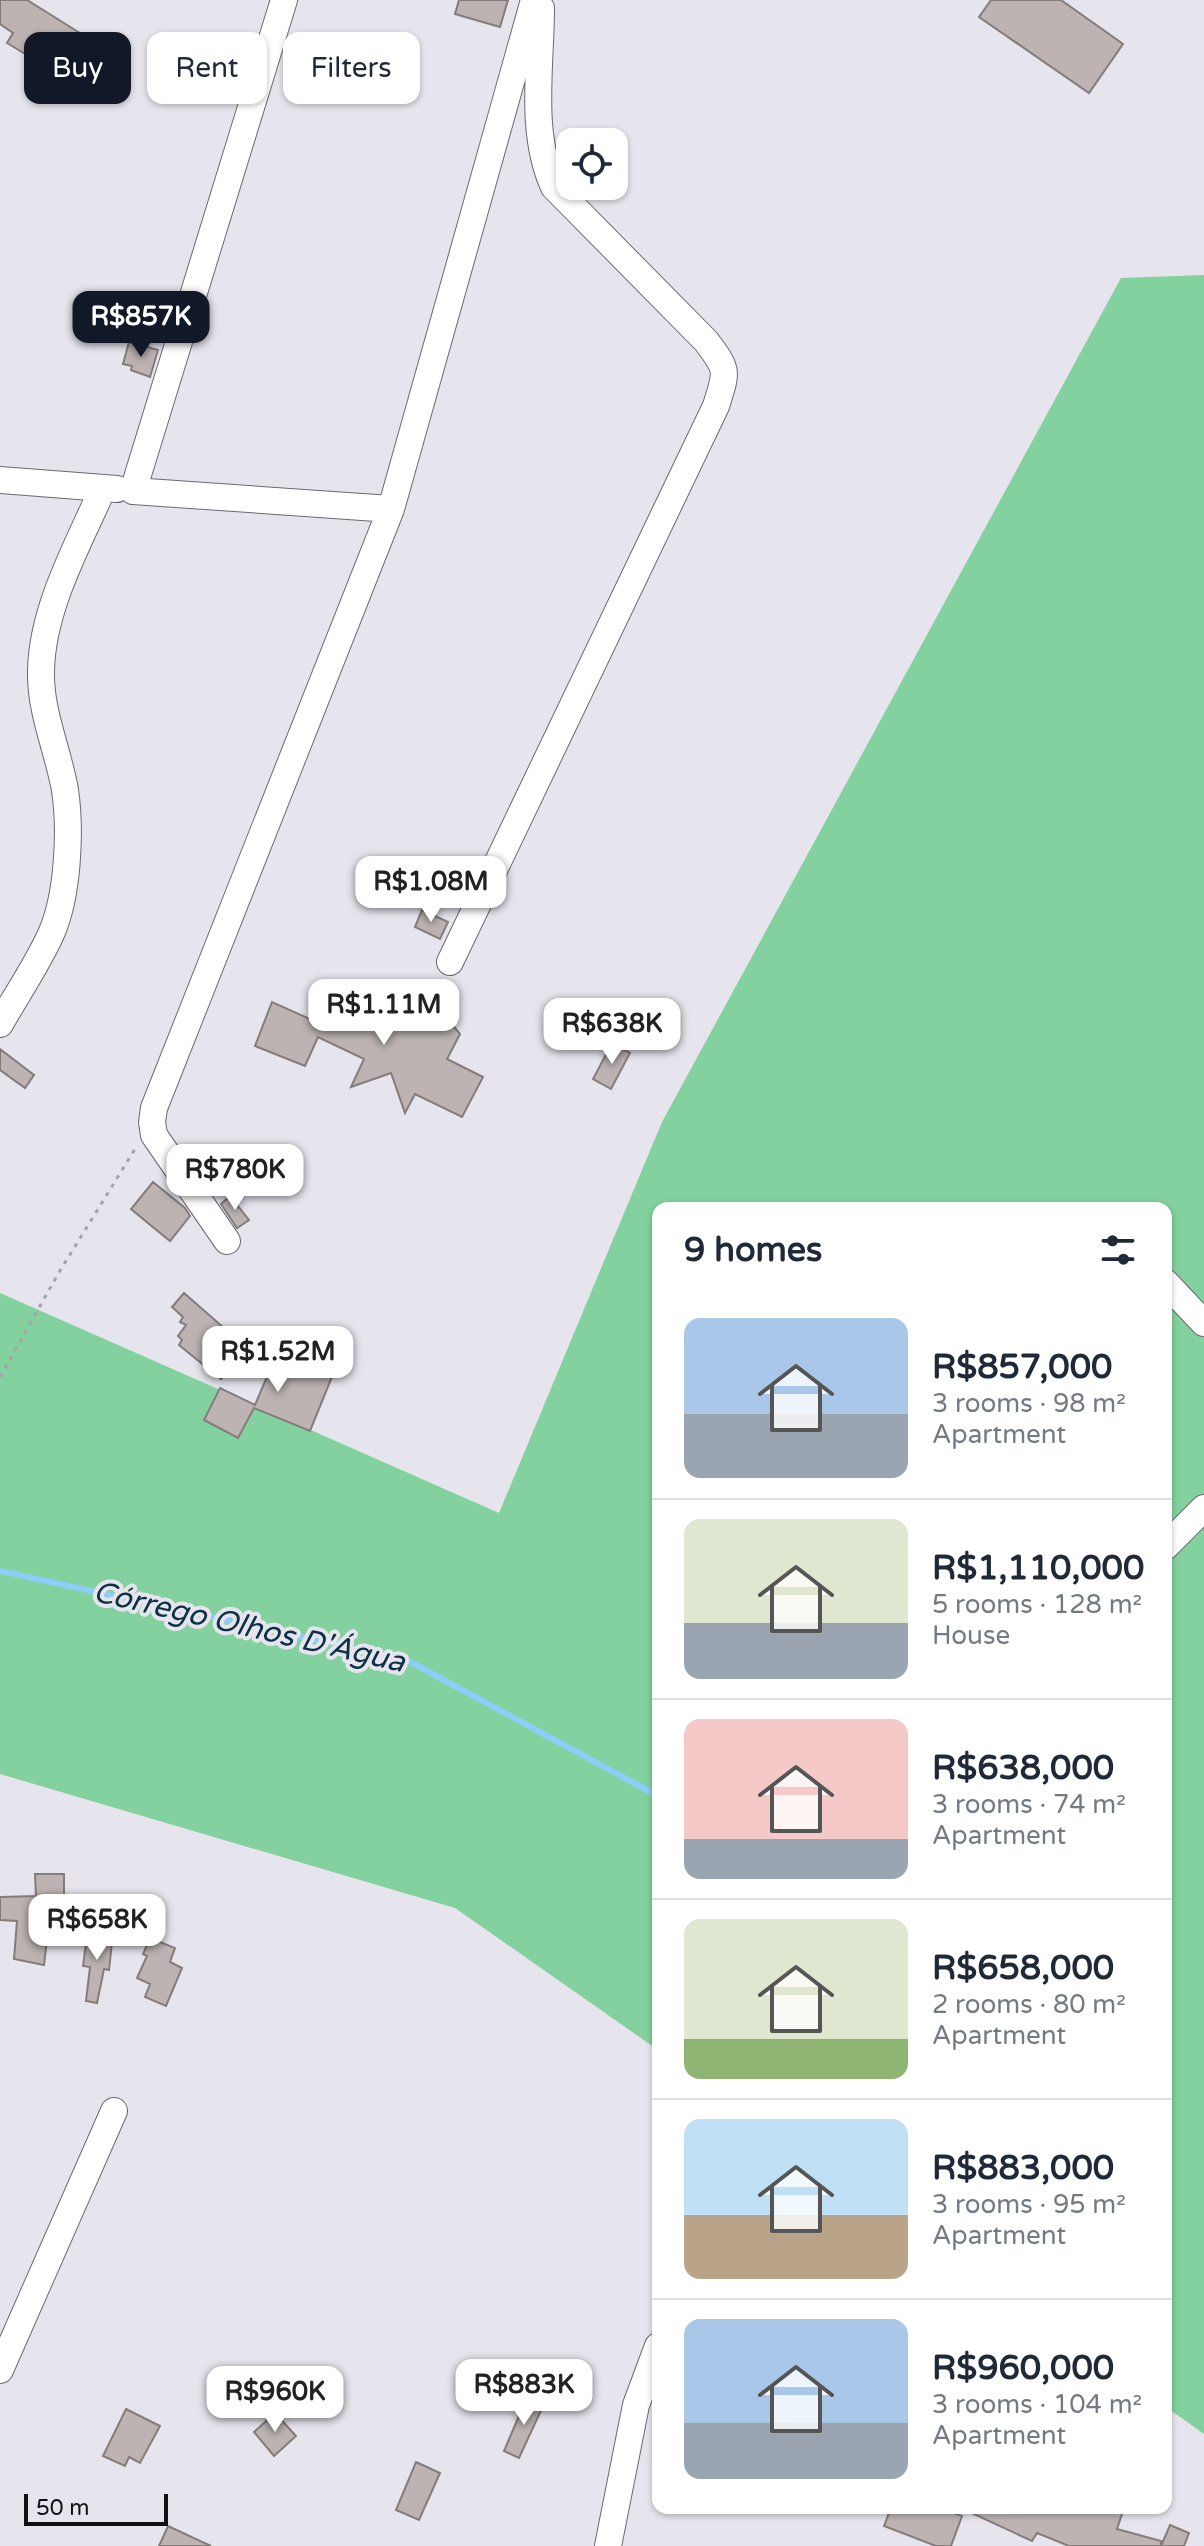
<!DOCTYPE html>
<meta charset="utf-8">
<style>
:root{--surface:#fff;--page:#f2f2f3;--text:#1f2937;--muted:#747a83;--line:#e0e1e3;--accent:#111827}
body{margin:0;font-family:"Varela Round",sans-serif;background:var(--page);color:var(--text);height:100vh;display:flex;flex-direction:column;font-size:30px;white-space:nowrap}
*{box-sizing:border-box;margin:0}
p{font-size:26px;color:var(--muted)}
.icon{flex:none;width:44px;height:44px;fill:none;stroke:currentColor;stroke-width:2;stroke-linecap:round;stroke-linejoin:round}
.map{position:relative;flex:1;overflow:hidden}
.panel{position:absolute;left:652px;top:1202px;width:520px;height:1312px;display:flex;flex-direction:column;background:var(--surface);border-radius:16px;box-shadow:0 2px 6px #0004}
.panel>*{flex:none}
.top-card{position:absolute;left:24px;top:32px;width:508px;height:72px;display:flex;gap:16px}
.fabs{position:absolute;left:556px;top:128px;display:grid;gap:16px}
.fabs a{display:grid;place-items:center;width:72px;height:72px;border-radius:16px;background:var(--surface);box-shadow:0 2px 6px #0004;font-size:40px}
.scale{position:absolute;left:24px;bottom:20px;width:144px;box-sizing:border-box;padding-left:8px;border:4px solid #111113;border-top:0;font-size:22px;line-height:28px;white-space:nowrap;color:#111113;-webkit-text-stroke:6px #e6e5ed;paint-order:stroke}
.price{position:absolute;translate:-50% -68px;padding:0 18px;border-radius:16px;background:#fff;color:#222;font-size:26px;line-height:52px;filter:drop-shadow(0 2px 4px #0008)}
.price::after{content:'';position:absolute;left:50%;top:48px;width:24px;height:18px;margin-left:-12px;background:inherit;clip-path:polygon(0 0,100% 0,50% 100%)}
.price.active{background:var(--accent);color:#fff}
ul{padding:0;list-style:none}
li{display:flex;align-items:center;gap:24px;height:200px;padding:0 32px}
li+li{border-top:2px solid var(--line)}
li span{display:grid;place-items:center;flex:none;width:224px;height:160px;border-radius:16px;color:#555}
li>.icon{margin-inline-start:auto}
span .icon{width:96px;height:96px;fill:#fffc;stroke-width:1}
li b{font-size:34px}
h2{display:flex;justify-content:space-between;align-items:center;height:96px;padding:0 32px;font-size:34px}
.chip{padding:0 28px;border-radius:16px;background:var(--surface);box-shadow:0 2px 6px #0004;font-size:28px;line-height:72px}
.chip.active{background:var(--accent);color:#fff}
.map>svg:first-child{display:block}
.green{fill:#83d19e}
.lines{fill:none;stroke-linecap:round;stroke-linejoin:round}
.stream{stroke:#8ccdf9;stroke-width:6}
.building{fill:#bcb3b2;stroke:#847c7b;stroke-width:2}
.minor-casing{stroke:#6a6970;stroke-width:28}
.path{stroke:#a4a3a9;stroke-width:3;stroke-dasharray:4 6;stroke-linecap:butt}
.minor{stroke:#fff;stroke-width:26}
.labels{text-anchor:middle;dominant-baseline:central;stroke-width:8;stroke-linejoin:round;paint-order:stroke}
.water-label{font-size:30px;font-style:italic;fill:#0b3147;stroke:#e6e5ed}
</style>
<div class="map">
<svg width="1204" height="2546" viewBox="0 0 1204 2546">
<rect width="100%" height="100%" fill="#e6e5ed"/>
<path class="green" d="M1204,275V2434L1166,2407V1208H658V2050L455,1908L0,1774V1293L499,1513L662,1122L1121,278Z"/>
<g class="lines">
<path class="stream" d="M0,1571L407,1660L658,1796"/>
</g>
<path class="building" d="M0,0H27L80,33L59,67L54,64L50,69L7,43L13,33L0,24Z
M459,0H508L500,27L455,14Z
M991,0H1061L1123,44L1089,93L979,17Z
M129,342L158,350L150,377L131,370L132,366L123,364Z
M422,910L448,922L440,939L415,927Z
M378,995H428L460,1034L447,1059L483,1077L462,1117L415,1094L405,1113L391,1073L351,1087L364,1059L318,1037L305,1066L255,1046L272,1002L321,1024L331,1004L366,1021Z
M612,1043L630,1053L611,1089L593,1079Z
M0,1049L34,1075L25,1088L0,1070Z
M153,1182L185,1208L190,1216L170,1241L131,1209Z
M230,1196L249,1220L237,1228L221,1204Z
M184,1293L224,1328L214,1339L238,1358L221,1379L179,1345L182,1340L178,1336L186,1325L180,1322L183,1317L172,1307Z
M291,1348L336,1367L310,1431L254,1408L238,1438L204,1420L220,1388L255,1405L277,1353Z
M35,1874H64V1896H67V1922H49L44,1965L14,1959L17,1921L0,1920V1897L36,1896Z
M95,1928L108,1930L107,1939L112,1942L109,1970L104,1969L97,2003L86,2001L90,1967L83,1966L87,1936L94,1937Z
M150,1938L175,1948L170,1962L182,1968L166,2006L145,1997L150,1984L137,1978L147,1956L143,1954Z
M527,2397L544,2404L519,2458L504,2451Z
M126,2409L160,2426L140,2463L129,2457L125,2466L103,2456Z
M275,2413L296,2436L274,2456L254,2432Z
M416,2462L440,2473L419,2520L396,2510Z
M891,2508H939L962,2516L951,2546H936L884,2526Z
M961,2508H1124L1117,2529L1161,2541V2546H1069L1037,2533L1032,2541Z
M1170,2525L1189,2533L1184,2546H1161Z
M168,2526L211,2546H159Z"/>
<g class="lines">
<defs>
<path id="minor" d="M284,0L133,491L391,509
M0,480L117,489
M450,962L716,406C727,371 729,371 706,341L554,187C529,133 541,65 541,8
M0,1024C17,994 37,965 51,934C68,896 71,831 65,790C58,750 40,712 41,671C42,608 78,545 103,488
M227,1241L154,1135L152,1122L154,1108L391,509L534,0
M1166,1283L1204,1323
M1166,1546L1204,1508
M0,2370L114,2111
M608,2546L636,2405L658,2346"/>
</defs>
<use href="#minor" class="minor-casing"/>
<path class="path" d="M0,1377L58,1274L135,1149"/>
<use href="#minor" class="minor"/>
</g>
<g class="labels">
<g class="water-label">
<text transform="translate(249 1627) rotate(13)">Córrego Olhos D'Água</text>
</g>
</g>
</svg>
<div class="fabs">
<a><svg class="icon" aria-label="locate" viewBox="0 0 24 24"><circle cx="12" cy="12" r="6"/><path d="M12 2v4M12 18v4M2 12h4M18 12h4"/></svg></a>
</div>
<div class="scale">50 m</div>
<b class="price active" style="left:141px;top:359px">R$857K</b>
<b class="price" style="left:431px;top:924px">R$1.08M</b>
<b class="price" style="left:384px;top:1047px">R$1.11M</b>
<b class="price" style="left:612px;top:1066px">R$638K</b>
<b class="price" style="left:235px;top:1212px">R$780K</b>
<b class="price" style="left:278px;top:1394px">R$1.52M</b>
<b class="price" style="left:97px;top:1962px">R$658K</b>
<b class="price" style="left:524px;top:2427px">R$883K</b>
<b class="price" style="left:275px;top:2434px">R$960K</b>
<div class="top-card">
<a class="chip active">Buy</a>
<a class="chip">Rent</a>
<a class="chip">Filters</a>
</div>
<section class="panel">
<h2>9 homes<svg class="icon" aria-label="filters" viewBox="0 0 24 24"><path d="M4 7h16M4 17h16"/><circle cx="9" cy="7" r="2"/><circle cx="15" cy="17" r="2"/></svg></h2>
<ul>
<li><span style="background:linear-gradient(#a9c7e8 60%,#9aa5b1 0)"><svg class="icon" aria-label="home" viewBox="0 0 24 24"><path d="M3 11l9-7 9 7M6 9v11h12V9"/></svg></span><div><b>R$857,000</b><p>3 rooms · 98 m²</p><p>Apartment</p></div></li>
<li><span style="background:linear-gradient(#dfe7d0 65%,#9aa5b1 0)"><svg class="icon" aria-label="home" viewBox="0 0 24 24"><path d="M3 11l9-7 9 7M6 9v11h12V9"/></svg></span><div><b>R$1,110,000</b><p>5 rooms · 128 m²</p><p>House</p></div></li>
<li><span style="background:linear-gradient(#f6c9c9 75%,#9aa5b1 0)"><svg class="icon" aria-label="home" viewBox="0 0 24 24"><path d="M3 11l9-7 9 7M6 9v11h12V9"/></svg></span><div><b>R$638,000</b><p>3 rooms · 74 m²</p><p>Apartment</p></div></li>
<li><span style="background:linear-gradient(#dfe7d0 75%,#8fb573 0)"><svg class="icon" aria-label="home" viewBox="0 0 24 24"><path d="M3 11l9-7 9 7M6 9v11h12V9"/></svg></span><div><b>R$658,000</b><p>2 rooms · 80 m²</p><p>Apartment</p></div></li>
<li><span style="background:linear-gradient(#bfe0f5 60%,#b9a48a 0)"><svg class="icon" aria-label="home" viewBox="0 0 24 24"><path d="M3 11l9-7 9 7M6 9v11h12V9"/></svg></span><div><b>R$883,000</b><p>3 rooms · 95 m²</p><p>Apartment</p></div></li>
<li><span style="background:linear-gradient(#a9c7e8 65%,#9aa5b1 0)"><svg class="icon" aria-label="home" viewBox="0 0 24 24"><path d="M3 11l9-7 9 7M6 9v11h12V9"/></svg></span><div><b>R$960,000</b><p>3 rooms · 104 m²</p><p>Apartment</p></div></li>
</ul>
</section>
</div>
